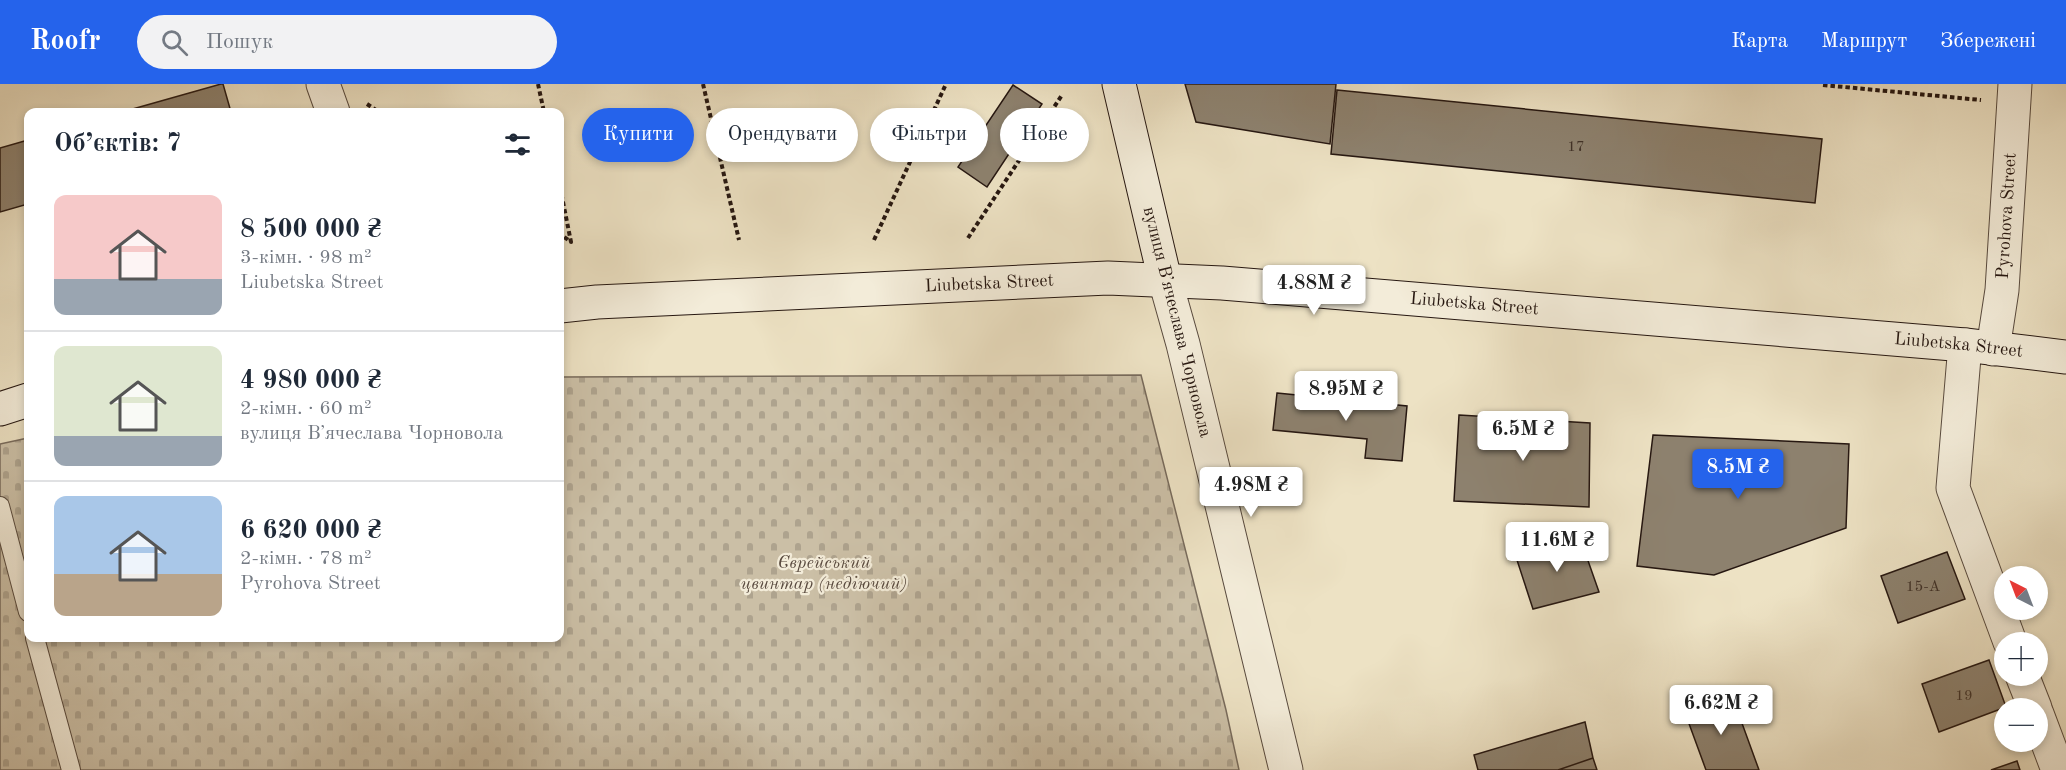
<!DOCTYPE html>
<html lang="uk">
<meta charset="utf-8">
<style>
:root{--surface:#fff;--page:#f2f2f3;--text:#1f2937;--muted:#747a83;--line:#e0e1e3;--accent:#2563eb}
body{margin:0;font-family:"Old Standard TT",serif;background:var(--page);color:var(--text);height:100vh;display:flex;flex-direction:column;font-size:22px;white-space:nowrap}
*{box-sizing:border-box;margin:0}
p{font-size:20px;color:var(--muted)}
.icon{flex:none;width:33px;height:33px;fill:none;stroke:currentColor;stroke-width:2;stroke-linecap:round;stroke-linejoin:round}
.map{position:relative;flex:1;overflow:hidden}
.drawer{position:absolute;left:24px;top:24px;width:540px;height:534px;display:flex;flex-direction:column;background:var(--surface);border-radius:12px;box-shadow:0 3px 9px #0003}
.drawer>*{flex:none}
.hud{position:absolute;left:582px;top:24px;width:570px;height:54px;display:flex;gap:12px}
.needle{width:39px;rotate:318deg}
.tools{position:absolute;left:1994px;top:482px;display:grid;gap:12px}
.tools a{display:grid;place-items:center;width:54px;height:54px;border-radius:50%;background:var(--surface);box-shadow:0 3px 9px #0003;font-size:30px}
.price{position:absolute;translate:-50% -51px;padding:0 14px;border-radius:6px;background:#fff;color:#222;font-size:20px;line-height:39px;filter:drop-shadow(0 2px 3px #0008)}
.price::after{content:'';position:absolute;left:50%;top:36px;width:18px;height:14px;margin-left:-9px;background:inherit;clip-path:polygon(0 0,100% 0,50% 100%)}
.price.on{background:var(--accent);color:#fff}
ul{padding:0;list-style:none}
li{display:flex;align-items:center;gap:18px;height:150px;padding:0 30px}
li+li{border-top:2px solid var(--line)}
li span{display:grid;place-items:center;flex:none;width:168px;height:120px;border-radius:12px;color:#555}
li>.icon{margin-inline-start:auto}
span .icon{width:72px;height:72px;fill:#fffc;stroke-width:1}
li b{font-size:26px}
h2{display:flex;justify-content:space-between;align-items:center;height:72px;padding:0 30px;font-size:26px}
.pill{padding:0 21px;border-radius:27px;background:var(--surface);box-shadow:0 3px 9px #0003;font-size:21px;line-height:54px}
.pill.on{background:var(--accent);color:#fff}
header{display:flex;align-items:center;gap:36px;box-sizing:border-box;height:84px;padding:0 30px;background:var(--accent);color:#fff}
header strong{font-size:28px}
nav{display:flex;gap:33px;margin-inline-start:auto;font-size:21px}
.search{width:420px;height:54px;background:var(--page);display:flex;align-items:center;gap:15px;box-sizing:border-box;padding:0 21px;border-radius:33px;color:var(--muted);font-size:22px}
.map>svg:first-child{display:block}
.cemetery{fill:url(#cemetery-stones);stroke:#786b5c;stroke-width:1.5}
.building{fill:#8d816e;stroke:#261711;stroke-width:1.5}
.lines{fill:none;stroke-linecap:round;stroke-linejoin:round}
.lane-casing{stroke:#584a3e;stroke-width:20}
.street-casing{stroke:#584a3e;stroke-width:35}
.secondary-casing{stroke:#261711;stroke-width:35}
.path{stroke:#261711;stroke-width:4;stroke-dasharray:4.5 3;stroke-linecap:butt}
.lane{stroke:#f3ecd9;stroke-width:18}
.street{stroke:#f3ecd9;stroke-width:33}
.secondary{stroke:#f3ecd9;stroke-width:33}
.labels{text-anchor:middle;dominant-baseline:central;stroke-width:4.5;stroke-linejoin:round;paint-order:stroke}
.number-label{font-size:15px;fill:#403228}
.street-label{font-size:18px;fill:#261711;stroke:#f3ecd9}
.park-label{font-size:18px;font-style:italic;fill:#58493e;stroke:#f3ecd9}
</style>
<header>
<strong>Roofr</strong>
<div class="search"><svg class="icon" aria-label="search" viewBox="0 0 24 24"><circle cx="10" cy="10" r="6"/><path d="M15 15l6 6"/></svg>Пошук</div>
<nav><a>Карта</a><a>Маршрут</a><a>Збережені</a></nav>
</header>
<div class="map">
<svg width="2066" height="686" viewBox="0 0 2066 686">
<defs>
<pattern id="cemetery-stones" width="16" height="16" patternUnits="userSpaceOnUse" patternTransform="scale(1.5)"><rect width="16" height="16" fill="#cbbfa6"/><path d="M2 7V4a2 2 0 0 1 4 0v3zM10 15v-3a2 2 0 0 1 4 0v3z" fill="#aea38e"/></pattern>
</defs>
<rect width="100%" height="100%" fill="#ede2c4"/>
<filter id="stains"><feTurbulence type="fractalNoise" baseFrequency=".00333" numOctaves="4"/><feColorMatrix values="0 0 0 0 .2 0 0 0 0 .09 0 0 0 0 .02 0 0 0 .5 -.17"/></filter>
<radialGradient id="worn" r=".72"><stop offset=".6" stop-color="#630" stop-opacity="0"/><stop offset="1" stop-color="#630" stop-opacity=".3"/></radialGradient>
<path class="cemetery" d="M1141,291L1226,626L1239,686H0V360L28,354V554H560V293Z"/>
<path class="building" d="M223,0L231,28H122L221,0Z
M1185,0H1336L1330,60L1196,38Z
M1013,1L1042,20L987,103L958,83Z
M1337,6L1822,55L1815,119L1331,70Z
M28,56V120L0,128V64Z
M1277,309L1407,322L1402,377L1365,374L1367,355L1273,346Z
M1459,331L1590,339L1589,423L1454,417Z
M1653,351L1849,360L1846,444L1714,491L1637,482Z
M1579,451L1599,508L1533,525L1516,473Z
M1947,468L1965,515L1898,539L1881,492Z
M1989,576L2006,623L1939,648L1922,600Z
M1731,609L1759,686H1706L1684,626Z
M1585,638L1593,674L1558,686H1478L1474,671Z
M1593,674L1597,686H1558Z
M2017,677L2020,686H1991Z"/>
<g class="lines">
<defs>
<path id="lane" d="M0,422L28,528
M35,554L71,686"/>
<g id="street">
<path d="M323,0L333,28"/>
<path d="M1165,196L1183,260L1286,686"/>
<path d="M1965,261L1953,404L2010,558"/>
<path id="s1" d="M1993,265L2002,206L2015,0"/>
<path d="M2022,591L2035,624"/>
<path d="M2037,630L2058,686"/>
</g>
<g id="secondary">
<path d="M1119,0L1165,196"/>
<path id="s2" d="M560,222L597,218L1108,194L1222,199L1965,261L2066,273"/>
<path d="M0,325L28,316"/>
</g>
</defs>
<use href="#lane" class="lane-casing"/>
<use href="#street" class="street-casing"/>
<use href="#secondary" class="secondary-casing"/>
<path class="path" d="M538,0L544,28
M703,0L739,156
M1823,1L1981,16
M367,20L379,28
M560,103L571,158L560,150
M968,154L1062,11
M874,156L946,0"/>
<use href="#lane" class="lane"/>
<use href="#street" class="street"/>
<use href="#secondary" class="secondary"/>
</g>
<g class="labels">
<g class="number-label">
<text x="1576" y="63">17</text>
<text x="1923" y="503">15-А</text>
<text x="1964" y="612">19</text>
</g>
<g class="street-label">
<text stroke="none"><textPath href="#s1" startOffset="134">Pyrohova Street</textPath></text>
<text stroke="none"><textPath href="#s2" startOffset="430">Liubetska Street</textPath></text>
<text stroke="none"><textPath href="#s2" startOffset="916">Liubetska Street</textPath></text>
<text transform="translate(1177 238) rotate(76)">вулиця Вʼячеслава Чорновола</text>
<text stroke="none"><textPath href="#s2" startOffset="1402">Liubetska Street</textPath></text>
</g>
<g class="park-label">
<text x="824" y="479">Єврейський<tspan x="824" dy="21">цвинтар (недіючий)</tspan></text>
</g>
</g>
<rect width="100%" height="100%" filter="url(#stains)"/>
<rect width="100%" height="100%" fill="url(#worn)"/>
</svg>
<div class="tools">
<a><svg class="needle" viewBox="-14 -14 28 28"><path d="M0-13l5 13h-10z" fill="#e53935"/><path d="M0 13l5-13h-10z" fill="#747a83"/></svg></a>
<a>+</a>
<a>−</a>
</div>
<b class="price" style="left:1314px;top:232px">4.88M ₴</b>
<b class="price" style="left:1346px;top:338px">8.95M ₴</b>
<b class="price" style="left:1523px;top:378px">6.5M ₴</b>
<b class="price on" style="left:1738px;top:416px">8.5M ₴</b>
<b class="price" style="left:1251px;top:434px">4.98M ₴</b>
<b class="price" style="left:1557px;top:489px">11.6M ₴</b>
<b class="price" style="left:1721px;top:652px">6.62M ₴</b>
<div class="hud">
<a class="pill on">Купити</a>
<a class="pill">Орендувати</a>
<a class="pill">Фільтри</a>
<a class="pill">Нове</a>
</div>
<section class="drawer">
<h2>Об’єктів: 7<svg class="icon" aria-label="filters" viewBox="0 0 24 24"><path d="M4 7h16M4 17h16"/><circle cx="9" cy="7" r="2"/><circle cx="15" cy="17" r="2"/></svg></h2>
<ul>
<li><span style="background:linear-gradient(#f6c9c9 70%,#9aa5b1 0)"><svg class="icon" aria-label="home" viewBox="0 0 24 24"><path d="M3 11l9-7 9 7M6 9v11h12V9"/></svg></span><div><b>8 500 000 ₴</b><p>3-кімн. · 98 m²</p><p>Liubetska Street</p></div></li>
<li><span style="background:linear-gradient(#dfe7d0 75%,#9aa5b1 0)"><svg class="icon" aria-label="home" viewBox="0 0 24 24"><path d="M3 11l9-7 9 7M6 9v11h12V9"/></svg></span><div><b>4 980 000 ₴</b><p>2-кімн. · 60 m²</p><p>вулиця Вʼячеслава Чорновола</p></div></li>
<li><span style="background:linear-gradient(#a9c7e8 65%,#b9a48a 0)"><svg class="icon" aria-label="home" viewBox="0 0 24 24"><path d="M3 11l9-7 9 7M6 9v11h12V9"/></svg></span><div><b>6 620 000 ₴</b><p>2-кімн. · 78 m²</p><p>Pyrohova Street</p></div></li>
</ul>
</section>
</div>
